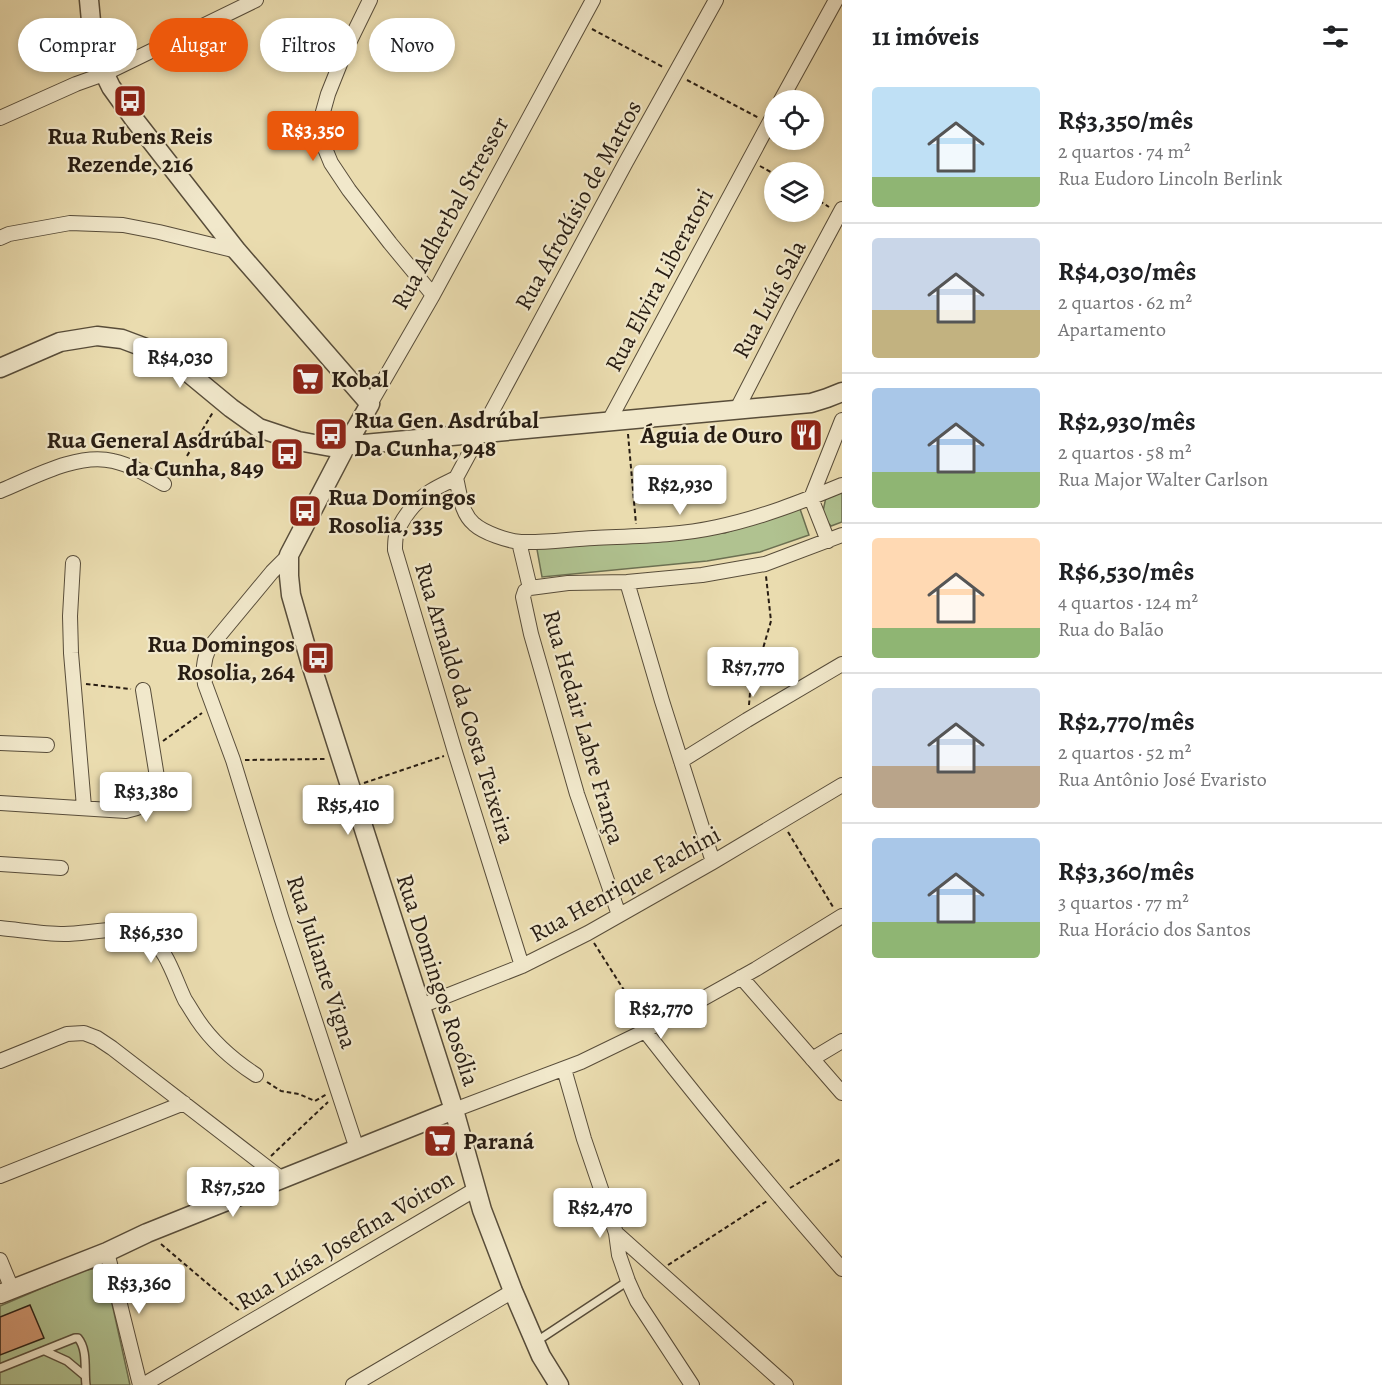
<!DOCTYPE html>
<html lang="pt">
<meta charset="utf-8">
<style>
:root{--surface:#fff;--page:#f6f6f6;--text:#202124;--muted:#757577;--line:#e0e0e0;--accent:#ea580c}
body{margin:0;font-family:Alegreya,serif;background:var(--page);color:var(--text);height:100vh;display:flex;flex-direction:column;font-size:22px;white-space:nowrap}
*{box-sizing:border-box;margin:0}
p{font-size:20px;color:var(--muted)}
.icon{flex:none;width:33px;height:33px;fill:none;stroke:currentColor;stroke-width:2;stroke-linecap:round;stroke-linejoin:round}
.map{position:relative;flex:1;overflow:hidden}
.details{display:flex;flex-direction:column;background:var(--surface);width:540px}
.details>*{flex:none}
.hud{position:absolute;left:18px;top:18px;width:570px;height:54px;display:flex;gap:12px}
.buttons{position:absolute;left:764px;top:90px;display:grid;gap:12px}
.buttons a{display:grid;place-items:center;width:60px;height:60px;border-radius:50%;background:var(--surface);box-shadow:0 3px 9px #0003;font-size:30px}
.price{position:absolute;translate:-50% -51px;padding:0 14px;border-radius:6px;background:#fff;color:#222;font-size:20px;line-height:39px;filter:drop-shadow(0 2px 3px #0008)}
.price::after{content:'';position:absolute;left:50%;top:36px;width:18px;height:14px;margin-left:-9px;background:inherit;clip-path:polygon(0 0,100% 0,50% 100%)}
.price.on{background:var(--accent);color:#fff}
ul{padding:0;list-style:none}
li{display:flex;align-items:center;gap:18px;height:150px;padding:0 30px}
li+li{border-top:2px solid var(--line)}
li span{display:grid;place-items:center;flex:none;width:168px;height:120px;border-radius:6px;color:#555}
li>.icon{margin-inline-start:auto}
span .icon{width:72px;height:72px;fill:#fffc;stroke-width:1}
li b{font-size:26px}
h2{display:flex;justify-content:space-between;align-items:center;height:72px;padding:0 30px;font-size:26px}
.pill{padding:0 21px;border-radius:27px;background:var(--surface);box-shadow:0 3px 9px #0003;font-size:21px;line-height:54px}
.pill.on{background:var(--accent);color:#fff}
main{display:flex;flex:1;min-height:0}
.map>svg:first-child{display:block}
.green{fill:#b0c290;stroke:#6c7052;stroke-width:1.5}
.building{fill:#d09671;stroke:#281d13;stroke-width:1.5}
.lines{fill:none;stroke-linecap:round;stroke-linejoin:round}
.service-casing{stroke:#584d3a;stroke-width:10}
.minor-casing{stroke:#584d3a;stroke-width:16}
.tertiary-casing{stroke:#584d3a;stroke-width:21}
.path{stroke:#281d13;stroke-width:2;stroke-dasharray:4.5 3;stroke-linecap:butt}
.service{stroke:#f1e8cb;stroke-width:7}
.minor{stroke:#f1e8cb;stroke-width:14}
.tertiary{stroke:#f1e8cb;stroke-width:18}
.labels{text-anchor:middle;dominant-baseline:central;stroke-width:4.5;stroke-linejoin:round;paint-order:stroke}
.poi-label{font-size:24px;font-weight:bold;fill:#281d13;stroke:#f1e8cb;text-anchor:start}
.street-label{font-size:24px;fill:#281d13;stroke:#f1e8cb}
</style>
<main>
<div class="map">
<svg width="842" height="1385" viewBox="0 0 842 1385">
<rect width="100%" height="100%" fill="#eadcaf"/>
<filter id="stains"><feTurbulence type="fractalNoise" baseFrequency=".00333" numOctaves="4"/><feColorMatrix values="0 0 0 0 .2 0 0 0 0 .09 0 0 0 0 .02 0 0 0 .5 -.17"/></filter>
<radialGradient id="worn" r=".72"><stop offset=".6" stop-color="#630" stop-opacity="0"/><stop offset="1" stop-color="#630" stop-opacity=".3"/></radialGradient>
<path class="green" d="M842,490V522L831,526L822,516L826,497Z
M799,506L809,535L760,552L707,561L542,577L536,544L725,533Z
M97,1268L105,1272L130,1385H0V1306L82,1271Z"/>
<path class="building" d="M30,1305L44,1338L0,1355V1317Z"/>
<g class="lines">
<defs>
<path id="service" d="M537,1341L628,1281
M45,1351L67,1361L85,1376
M0,1368L75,1338H78C88,1350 84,1370 86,1385"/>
<path id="minor" d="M370,0L346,49L328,94L321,119L324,146L331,163L349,190L390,243L433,295
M716,0L626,162L456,478C460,494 461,513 474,524C484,533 508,541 521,542C545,543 570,539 594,538C635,536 676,536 717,527C760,518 801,502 842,485
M781,100L836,0
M0,118L76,84L104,74L256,0
M0,238L9,234L70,223L123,225L159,232L237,251
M370,404L433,295L593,0
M737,409L790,306L842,209
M609,421L774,114
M456,478C448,482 439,486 431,491C416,500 400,520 396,536C395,541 395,546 395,550L455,752L522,966
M0,491C32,478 78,452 113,461C131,465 148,475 164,484
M828,541L811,498L842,420
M519,542L530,588
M289,555L272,572L209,648C203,661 203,671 205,684L233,760L281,917L357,1149
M73,563L70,616L71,653L84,807
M627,582L662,701L713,862
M530,588L525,591L523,597L531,634L577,794L619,915
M530,588L568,583L627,582L702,575L765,564L842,535
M0,743L47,745
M681,761L747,720L842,664
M0,803L126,811C149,806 155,800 157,777L143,690
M0,864L61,868
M0,928C21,930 43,934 64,934C89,934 122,924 145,935C166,945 175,980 185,1000C189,1006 193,1013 197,1019C213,1043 233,1060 256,1075
M741,977L842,1093
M421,1006L522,966L588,933L713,862L842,785
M645,1031C708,1112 774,1191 842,1269
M812,1059L842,1041
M0,1061L67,1034L84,1033L97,1038L112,1048L282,1179
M564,1069L584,1139L616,1233L619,1255L628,1281L637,1301L692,1385
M454,1110L581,1062L645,1031L756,969L842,916
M0,1176L184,1103
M616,1233L786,1385
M107,1252L140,1385
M0,1260L12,1289
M143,1385L476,1189
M353,1385L513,1291"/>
<path id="tertiary" d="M89,0L93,42L97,58L111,87L134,119L237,251L370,404L346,446L289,555V576L291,595L310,661L454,1110L482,1210L513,1291L541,1356L559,1385
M0,368L60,342L97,336L122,339L154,351L179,365L231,408L259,428L298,441L331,447L811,403L827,398L842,392
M0,1294L107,1252L147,1233L454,1110"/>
</defs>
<use href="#service" class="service-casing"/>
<use href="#minor" class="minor-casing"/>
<use href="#tertiary" class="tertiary-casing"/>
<path class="path" d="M592,29L663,67
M687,80L759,118
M760,166L774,174
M813,197L829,207
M628,434L636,524
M187,456L213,412
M86,684L131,689
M749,705L750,693L771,621L766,576
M163,741L202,713
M245,760L326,759
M364,783L444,756
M788,832L833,907
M594,943L643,1020
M267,1082L281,1091L299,1094L315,1101L327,1094
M271,1156L328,1102
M790,1188L842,1158
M161,1244L241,1312
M668,1265L767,1201"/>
<use href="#service" class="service"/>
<use href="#minor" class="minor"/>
<use href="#tertiary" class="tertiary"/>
</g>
<defs>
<symbol id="bus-square" viewBox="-11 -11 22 22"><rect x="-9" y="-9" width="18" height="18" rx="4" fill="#8f2418" stroke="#f1e8cb"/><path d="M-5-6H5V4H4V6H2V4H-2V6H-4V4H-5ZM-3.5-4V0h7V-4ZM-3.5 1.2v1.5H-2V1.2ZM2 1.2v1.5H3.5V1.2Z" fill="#fff"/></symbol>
<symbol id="supermarket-square" viewBox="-11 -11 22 22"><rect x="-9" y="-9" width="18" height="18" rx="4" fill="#8f2418" stroke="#f1e8cb"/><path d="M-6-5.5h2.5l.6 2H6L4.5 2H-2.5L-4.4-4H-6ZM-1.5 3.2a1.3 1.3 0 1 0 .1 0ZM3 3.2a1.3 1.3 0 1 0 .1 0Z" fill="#fff"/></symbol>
<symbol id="restaurant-square" viewBox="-11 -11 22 22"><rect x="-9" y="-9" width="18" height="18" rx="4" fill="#8f2418" stroke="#f1e8cb"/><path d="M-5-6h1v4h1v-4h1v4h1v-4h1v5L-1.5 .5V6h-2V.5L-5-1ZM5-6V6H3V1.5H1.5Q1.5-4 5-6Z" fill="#fff"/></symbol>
</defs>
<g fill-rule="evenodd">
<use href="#bus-square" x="111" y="82" width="38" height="38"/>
<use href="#supermarket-square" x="289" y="360" width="38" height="38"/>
<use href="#bus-square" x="312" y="415" width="38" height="38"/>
<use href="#restaurant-square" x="787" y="416" width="38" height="38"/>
<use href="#bus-square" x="268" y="435" width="38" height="38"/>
<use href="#bus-square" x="286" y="492" width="38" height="38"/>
<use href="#bus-square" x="299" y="639" width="38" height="38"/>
<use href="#supermarket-square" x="421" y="1122" width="38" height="38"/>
</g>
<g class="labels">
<g class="poi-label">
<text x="130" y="136" text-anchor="middle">Rua Rubens Reis<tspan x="130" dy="28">Rezende, 216</tspan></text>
<text x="331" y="379">Kobal</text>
<text x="354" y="420">Rua Gen. Asdrúbal<tspan x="354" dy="28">Da Cunha, 948</tspan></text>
<text x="783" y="435" text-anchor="end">Águia de Ouro</text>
<text x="264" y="440" text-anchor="end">Rua General Asdrúbal<tspan x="264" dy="28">da Cunha, 849</tspan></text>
<text x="328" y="497">Rua Domingos<tspan x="328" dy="28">Rosolia, 335</tspan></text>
<text x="295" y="644" text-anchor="end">Rua Domingos<tspan x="295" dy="28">Rosolia, 264</tspan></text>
<text x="463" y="1141">Paraná</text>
</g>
<g class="street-label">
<text transform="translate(578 205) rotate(-61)">Rua Afrodísio de Mattos</text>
<text transform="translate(450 213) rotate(-61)">Rua Adherbal Stresser</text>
<text transform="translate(659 280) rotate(-62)">Rua Elvira Liberatori</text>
<text transform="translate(769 299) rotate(-62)">Rua Luís Sala</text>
<text transform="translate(465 703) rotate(73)">Rua Arnaldo da Costa Teixeira</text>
<text transform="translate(584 727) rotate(74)">Rua Hedair Labre França</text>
<text transform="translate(625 884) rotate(-29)">Rua Henrique Fachini</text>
<text transform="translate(322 962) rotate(72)">Rua Juliante Vigna</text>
<text transform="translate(438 980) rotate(72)">Rua Domingos Rosólia</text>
<text transform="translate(345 1240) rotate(-31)">Rua Luísa Josefina Voiron</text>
</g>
</g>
<rect width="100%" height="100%" filter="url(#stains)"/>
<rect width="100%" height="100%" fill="url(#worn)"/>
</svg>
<div class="buttons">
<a><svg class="icon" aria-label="locate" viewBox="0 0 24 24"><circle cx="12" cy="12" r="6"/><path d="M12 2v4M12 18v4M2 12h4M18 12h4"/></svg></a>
<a><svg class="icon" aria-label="layers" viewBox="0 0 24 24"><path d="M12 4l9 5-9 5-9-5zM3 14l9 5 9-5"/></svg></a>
</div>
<b class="price on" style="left:313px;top:162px">R$3,350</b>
<b class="price" style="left:180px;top:389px">R$4,030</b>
<b class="price" style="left:680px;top:516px">R$2,930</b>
<b class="price" style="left:753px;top:698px">R$7,770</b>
<b class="price" style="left:146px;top:823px">R$3,380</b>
<b class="price" style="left:348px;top:836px">R$5,410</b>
<b class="price" style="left:151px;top:964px">R$6,530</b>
<b class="price" style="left:661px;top:1040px">R$2,770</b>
<b class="price" style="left:233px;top:1218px">R$7,520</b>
<b class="price" style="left:600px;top:1239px">R$2,470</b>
<b class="price" style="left:139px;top:1315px">R$3,360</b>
<div class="hud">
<a class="pill">Comprar</a>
<a class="pill on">Alugar</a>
<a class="pill">Filtros</a>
<a class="pill">Novo</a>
</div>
</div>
<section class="details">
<h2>11 imóveis<svg class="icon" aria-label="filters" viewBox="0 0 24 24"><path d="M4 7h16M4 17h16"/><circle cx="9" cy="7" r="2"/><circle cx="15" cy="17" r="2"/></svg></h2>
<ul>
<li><span style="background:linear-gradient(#bfe0f5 75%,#8fb573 0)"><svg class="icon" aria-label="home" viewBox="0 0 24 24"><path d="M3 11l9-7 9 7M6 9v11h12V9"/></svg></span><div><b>R$3,350/mês</b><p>2 quartos · 74 m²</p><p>Rua Eudoro Lincoln Berlink</p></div></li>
<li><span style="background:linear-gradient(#c9d6e8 60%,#c2b280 0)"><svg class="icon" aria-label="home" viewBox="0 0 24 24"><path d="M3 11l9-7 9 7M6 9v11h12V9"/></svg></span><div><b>R$4,030/mês</b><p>2 quartos · 62 m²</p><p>Apartamento</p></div></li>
<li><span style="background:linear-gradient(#a9c7e8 70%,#8fb573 0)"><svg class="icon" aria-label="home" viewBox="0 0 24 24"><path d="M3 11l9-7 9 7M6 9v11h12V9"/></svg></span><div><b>R$2,930/mês</b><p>2 quartos · 58 m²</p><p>Rua Major Walter Carlson</p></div></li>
<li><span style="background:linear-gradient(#ffd9b3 75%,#8fb573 0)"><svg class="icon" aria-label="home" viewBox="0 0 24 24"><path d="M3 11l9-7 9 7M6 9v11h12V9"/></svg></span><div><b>R$6,530/mês</b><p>4 quartos · 124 m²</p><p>Rua do Balão</p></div></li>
<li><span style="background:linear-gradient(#c9d6e8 65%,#b9a48a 0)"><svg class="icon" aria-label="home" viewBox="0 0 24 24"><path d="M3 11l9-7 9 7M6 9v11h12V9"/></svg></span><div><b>R$2,770/mês</b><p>2 quartos · 52 m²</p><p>Rua Antônio José Evaristo</p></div></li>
<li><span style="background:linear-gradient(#a9c7e8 70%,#8fb573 0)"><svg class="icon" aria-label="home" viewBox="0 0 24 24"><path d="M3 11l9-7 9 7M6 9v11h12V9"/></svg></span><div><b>R$3,360/mês</b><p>3 quartos · 77 m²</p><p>Rua Horácio dos Santos</p></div></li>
</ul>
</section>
</main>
